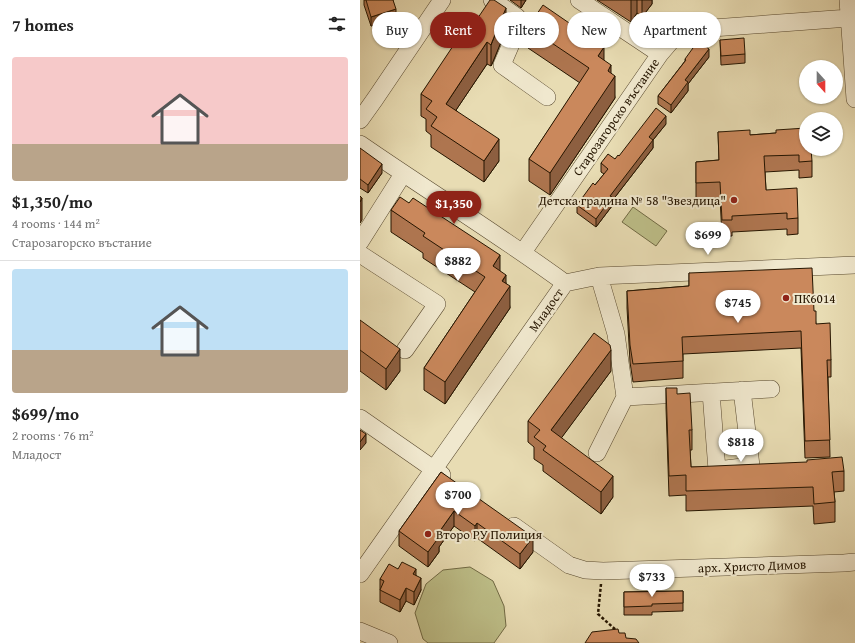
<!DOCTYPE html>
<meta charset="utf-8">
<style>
:root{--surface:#fff;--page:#f6f6f6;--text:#222;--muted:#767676;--line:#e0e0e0;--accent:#8f2418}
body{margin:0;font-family:"Gentium Book Plus",serif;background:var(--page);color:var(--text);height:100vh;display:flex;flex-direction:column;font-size:15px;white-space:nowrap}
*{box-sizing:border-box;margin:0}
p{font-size:13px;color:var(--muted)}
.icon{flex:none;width:22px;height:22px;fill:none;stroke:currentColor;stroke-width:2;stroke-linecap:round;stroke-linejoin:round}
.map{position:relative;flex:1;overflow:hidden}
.sheet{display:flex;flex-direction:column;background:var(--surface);width:360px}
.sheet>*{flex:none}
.banner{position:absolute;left:12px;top:12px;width:380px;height:36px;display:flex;gap:8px}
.needle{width:26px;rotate:159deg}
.fabs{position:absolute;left:439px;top:60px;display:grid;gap:8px}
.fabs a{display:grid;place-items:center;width:44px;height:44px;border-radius:50%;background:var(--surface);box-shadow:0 1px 3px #0004;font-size:20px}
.price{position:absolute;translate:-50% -34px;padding:0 9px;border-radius:14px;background:#fff;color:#222;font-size:13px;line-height:26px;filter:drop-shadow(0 1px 2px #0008)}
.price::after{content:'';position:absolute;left:50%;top:24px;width:12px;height:9px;margin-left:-6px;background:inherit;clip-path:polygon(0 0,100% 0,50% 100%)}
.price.on{background:var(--accent);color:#fff}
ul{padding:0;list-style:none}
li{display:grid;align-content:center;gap:8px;height:212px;padding:0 12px}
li+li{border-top:1px solid var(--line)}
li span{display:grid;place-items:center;height:124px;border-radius:4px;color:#555}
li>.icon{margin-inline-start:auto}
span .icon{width:72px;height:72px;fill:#fffc;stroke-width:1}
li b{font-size:17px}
h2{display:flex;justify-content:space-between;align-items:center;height:48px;padding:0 12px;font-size:17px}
.pill{padding:0 14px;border-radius:18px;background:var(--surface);box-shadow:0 1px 3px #0004;font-size:14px;line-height:36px}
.pill.on{background:var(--accent);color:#fff}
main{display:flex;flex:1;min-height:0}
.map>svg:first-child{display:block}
.green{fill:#bdbe88;stroke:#716a44}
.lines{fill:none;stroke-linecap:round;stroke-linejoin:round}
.minor-casing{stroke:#56472d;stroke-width:18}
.path{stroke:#251500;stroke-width:2.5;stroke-dasharray:3 2;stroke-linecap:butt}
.minor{stroke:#f0e8ce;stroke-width:17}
.wall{fill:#ae754f;stroke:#251500}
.shaded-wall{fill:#8d5f40;stroke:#251500}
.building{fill:#ca885c;stroke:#251500}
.poi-dot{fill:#8f2418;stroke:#f0e8ce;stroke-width:1.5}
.labels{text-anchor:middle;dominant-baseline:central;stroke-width:4;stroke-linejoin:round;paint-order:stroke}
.street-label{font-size:13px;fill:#251500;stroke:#f0e8ce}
.poi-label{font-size:13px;fill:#251500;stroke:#f0e8ce;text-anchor:start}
</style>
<main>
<section class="sheet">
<h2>7 homes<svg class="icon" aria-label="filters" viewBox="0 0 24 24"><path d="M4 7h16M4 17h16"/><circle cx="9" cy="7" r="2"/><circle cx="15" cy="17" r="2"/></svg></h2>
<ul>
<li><span style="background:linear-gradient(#f6c9c9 70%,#b9a48a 0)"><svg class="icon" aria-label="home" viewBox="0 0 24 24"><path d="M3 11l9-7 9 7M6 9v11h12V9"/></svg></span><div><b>$1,350/mo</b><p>4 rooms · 144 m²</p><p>Старозагорско въстание</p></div></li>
<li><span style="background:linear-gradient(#bfe0f5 65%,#b9a48a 0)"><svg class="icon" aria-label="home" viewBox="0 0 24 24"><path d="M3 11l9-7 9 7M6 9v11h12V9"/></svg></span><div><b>$699/mo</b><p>2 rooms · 76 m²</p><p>Младост</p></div></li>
</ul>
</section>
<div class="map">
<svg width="495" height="643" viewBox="0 0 495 643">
<rect width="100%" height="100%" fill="#e8dcb3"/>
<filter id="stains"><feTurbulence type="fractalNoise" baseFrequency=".005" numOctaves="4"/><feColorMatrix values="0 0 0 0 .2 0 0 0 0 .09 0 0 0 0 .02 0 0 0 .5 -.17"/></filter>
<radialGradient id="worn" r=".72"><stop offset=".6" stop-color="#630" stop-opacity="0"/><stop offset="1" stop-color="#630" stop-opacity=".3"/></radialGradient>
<path class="green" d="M273,207L307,231L296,246L262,222Z
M110,567L133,581L144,606L146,626L134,643H68L63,639L55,613L66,584L83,570Z"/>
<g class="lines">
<defs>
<path id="minor" d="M132,0L157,17V30L142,65L187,97
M219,0L300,54
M488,0L495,99
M0,120L15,99L82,0
M0,144C68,191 138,234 205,283
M0,242L43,174
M163,252L300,54L318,33L325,30L489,18L495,14
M0,254L77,304L45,350
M239,276L256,334L265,397L411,389
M351,392L357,470L391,466L382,390
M0,418L82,475
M237,453L265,397
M154,526L209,565L225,570L243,571L484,563L495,562
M0,574L205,283L239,276L495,265
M0,631L29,643"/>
</defs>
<use href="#minor" class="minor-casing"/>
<path class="path" d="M241,584L238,614L257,631"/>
<use href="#minor" class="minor"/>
</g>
<path class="wall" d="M4,0H33L36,18L11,26L4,5Z
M150,0H166L161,8Z
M237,0H292V4L282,17L277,13L271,22Z
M168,27L244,60L251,74L255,98L190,195L169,181V159L220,83L168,48Z
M146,30L132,64L131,66L127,64L96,110L139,161L124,182L71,147V135L66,131V119L61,116V94L107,34Z
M360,40L385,54V63L361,65Z
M349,57L328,84V91L311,113L298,104V96L325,61V59Z
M306,124L293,140V148L252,201V206L236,227L217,213V205L235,185L244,174L241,172V163L255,159Z
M358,132L390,135L416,133L452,161V177L439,178V170L405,172L406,190L438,218V234L427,235V229L372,232V236H362L360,198L336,199V162L359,160Z
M0,148L22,173L8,193L0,188Z
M31,210L140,271L146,283L150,308L85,404L64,390V368L115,292L63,258V253L31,232Z
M329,273L454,311L456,324L471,360V377H468L470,457L445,458L441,348L323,354V378L273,382L270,362L267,308V291L329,286Z
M0,320L40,371L26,390L0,371Z
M251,371L201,438L253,497L241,514L183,471V465L174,459V447L168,442V421Z
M306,388L317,394L332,430V450H330L331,467L484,471V491L474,492L475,502V522L454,524L453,506L326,511V495L309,496L306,408Z
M81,472L173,552L160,569L117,538L115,541L94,526L79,547V552L68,567L39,546V531Z
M38,569L56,575L61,590L54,605L46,601L40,612L20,602V579Z
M323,591V611L292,612V615H264V592Z"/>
<path class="shaded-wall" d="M161,0H166L161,8Z
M271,0H277V13L271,22Z
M282,0H292V4L282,17Z
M146,8V30L132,64L131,66V45Z
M36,9V18L11,26V17Z
M127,42V64L86,125V104Z
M244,47V68L238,56Z
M349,49V57L328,84V91L311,113V105L325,80Z
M251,65V82L255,76V98L190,195V173Z
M306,116V124L293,140V148L252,201V206L236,227V219L250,196L289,137Z
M139,139V161L124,182V161Z
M22,164V173L8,193V185Z
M2,198V220L0,223V202Z
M140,255V277L133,266Z
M146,275V292L150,286V308L85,404V382Z
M40,349V371L26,390V369Z
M251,350V371L191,452V430Z
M6,434V443L0,450V442Z
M253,476V497L241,514V492Z
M94,511V526L79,547V552L68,567V552L77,535Z
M117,523V538L115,541V526Z
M173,537V552L160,569V554Z
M56,569V581L53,574Z
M61,578V590L54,605V592Z
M46,588V601L40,612V600Z"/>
<path class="building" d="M6,0H33L36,9L11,17Z
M130,0H134L146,8L132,42L131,45L127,42L86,104L139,139L124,161L71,126L77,117L66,109L72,101L61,94L103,31L107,34Z
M183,5L244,47L238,56L251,65L248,71L255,76L190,173L169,159L229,68L168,27Z
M384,38L385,54L361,56L360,40Z
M338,41L349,49L325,80L328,82L311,105L298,96L326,60L325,59Z
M296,108L306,116L289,137L293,140L250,196L252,197L236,219L217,205L233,183L235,185L248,169L241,163L248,154L255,159L258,155L259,156Z
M446,128V149H451L452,161L439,162V155L404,156L406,190L437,188L438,218L427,219V213L372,216V220H362L360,182L336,183V162L359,160L358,132L390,130V135L416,133V130Z
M0,148L22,164L8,185L0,179Z
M0,196L2,198L0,202Z
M40,197L49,203L53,198L140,255L133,266L146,275L142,281L150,286L85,382L64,368L125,277L63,236L65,233L31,210Z
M452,268L454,311H456V324L470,323L471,360H467L470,440L445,441L441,331L322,337L323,361L273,364L270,345L267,291L329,286V273Z
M0,320L40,349L26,369L0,350Z
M234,333L250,345L251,350L191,430L253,476L241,492L183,450L186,446L174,437L180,430L168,421Z
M306,388H317V394L330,393L332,430H329L331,467L447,462V460L482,457L484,471L472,472L475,502L454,504L453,487L326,491V475L309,476Z
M0,430L6,434L0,442Z
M81,472L173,537L160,554L117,523L115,526L94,511L77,535L79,537L68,552L39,531Z
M42,562L56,569L53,574L61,578L54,592L46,588L40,600L20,590L24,581L20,579L29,564L38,569Z
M323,591V603L292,604V606L264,607V592Z
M258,629L259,633H265L266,638L276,639L279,643H225L232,632Z"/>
<g class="poi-dot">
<circle cx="374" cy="200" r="4"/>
<circle cx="426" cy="298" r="4"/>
<circle cx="68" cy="534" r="4"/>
</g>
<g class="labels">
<g class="street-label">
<text transform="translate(256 117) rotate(-55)">Старозагорско въстание</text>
<text transform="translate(186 310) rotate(-55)">Младост</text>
<text transform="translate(392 566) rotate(-2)">арх. Христо Димов</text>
</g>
<g class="poi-label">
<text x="366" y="200" text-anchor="end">Детска градина № 58 "Звездица"</text>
<text x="434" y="298">ПК6014</text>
<text x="76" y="534">Второ РУ Полиция</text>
</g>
</g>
<rect width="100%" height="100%" filter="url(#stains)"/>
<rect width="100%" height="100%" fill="url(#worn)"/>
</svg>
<div class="fabs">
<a><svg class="needle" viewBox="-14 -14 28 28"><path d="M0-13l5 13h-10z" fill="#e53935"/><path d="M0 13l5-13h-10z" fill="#767676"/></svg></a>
<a><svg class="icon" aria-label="layers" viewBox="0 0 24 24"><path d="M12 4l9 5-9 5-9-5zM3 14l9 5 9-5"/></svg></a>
</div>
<b class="price on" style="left:94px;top:225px">$1,350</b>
<b class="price" style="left:348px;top:256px">$699</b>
<b class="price" style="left:98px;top:282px">$882</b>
<b class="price" style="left:378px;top:324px">$745</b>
<b class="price" style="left:381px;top:463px">$818</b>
<b class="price" style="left:98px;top:516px">$700</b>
<b class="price" style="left:292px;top:598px">$733</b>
<div class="banner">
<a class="pill">Buy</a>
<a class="pill on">Rent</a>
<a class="pill">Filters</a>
<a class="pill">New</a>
<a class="pill">Apartment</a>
</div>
</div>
</main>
